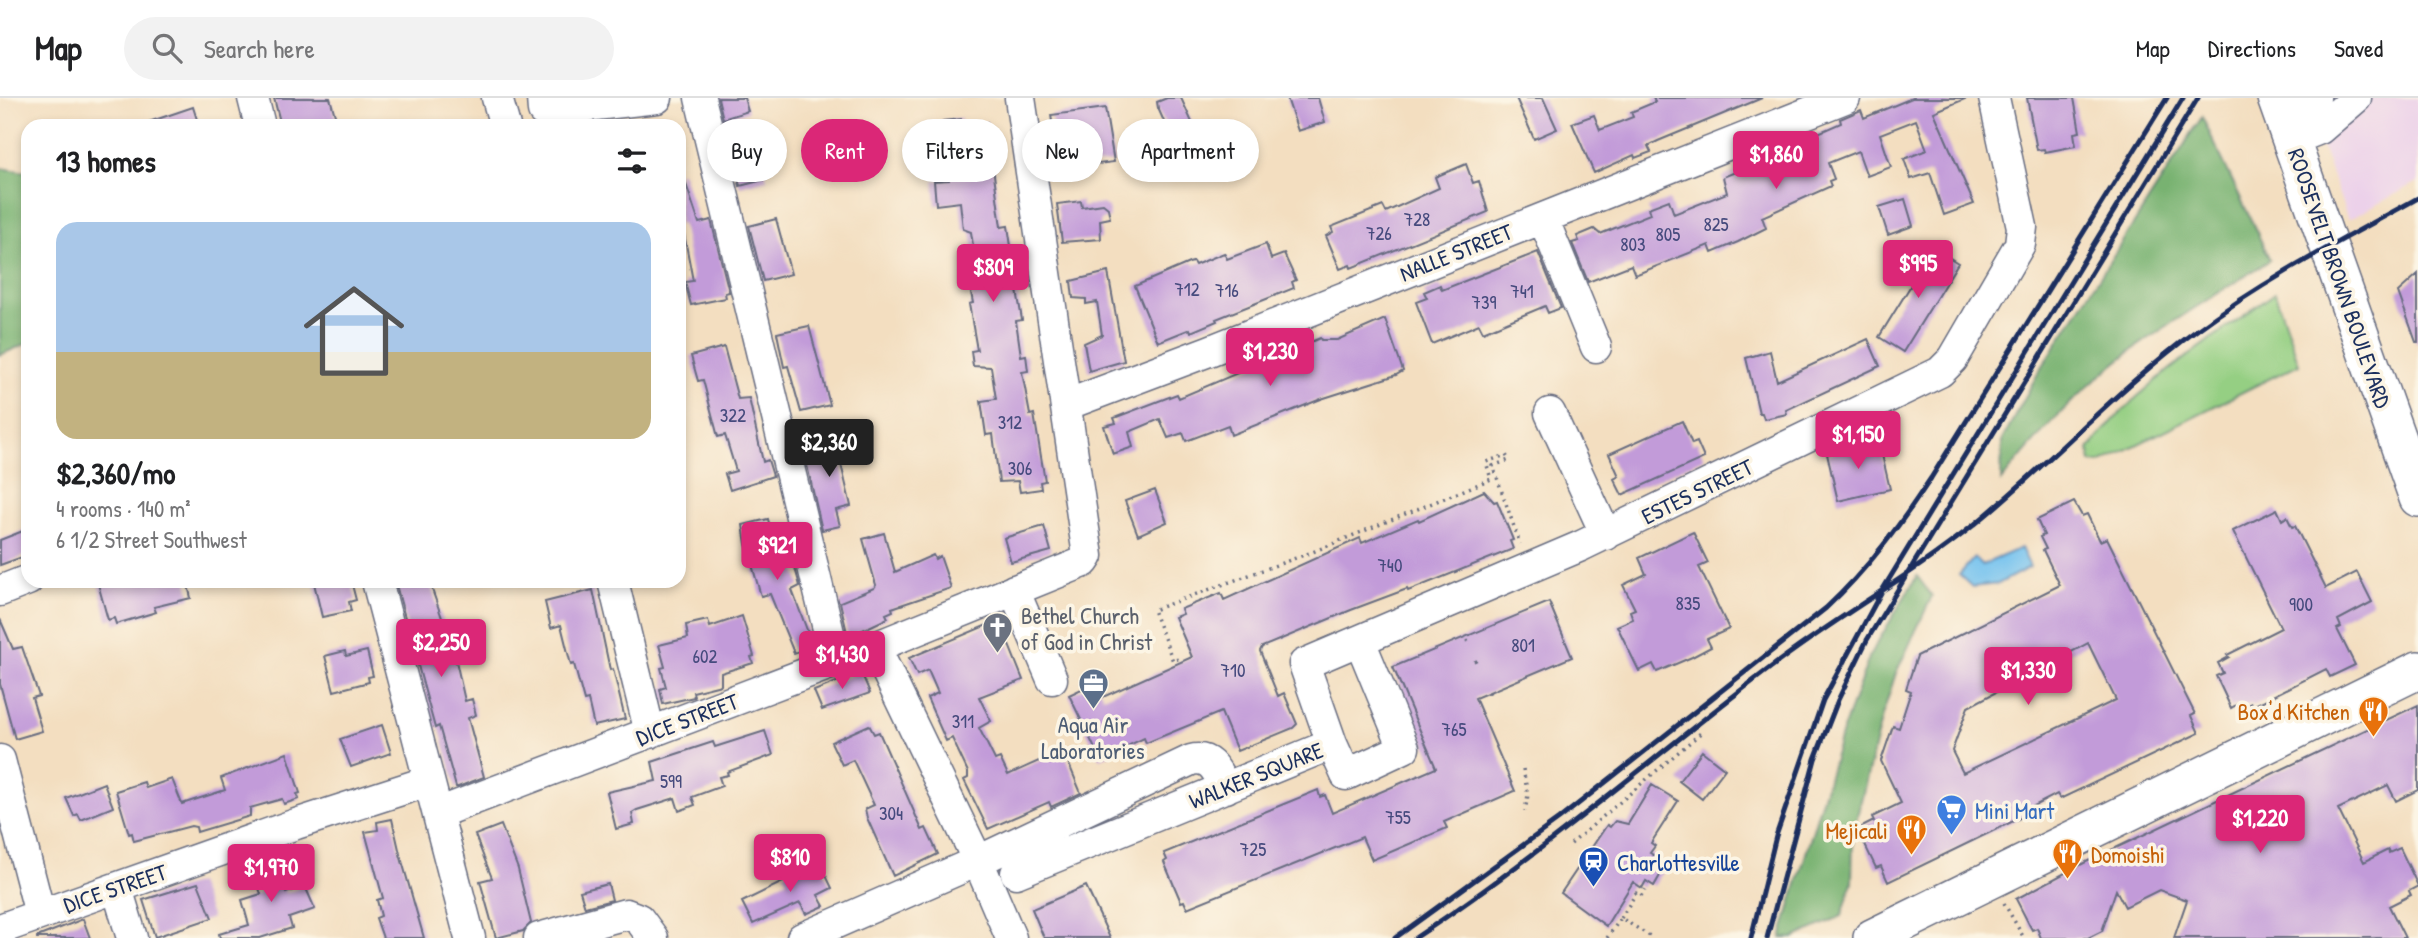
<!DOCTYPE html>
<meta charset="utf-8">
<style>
:root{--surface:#fff;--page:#f2f2f2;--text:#202124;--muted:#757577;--line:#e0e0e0;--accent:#db2777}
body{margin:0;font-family:"Patrick Hand",sans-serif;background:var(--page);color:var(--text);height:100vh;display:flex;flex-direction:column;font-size:26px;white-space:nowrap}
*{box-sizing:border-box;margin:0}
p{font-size:23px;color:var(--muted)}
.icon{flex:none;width:38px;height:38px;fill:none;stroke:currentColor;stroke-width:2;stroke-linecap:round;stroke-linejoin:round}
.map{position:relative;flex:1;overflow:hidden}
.side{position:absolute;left:21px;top:21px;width:665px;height:469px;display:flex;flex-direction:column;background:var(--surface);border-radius:21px;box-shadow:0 4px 10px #0003}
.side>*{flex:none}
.hud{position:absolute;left:707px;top:21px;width:665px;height:63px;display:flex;gap:14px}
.price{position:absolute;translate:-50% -60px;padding:0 16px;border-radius:7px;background:var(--accent);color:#fff;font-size:23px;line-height:46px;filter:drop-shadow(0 2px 4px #0008)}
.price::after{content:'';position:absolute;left:50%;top:42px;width:21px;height:16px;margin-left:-10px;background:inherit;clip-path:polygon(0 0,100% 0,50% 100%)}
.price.selected{background:#222;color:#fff}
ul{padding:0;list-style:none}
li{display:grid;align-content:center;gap:14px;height:371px;padding:0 35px}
li span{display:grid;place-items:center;height:217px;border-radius:21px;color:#555}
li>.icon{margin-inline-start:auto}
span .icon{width:126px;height:126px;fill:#fffc;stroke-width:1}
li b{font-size:30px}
h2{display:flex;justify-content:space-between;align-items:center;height:84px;padding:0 35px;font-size:30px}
.chip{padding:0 24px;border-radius:32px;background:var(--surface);box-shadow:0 4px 10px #0003;font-size:24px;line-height:63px}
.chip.selected{background:var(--accent);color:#fff}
header{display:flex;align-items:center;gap:42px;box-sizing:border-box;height:98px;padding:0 35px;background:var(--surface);border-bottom:2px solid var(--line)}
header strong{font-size:33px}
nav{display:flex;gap:38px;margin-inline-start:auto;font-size:24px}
.search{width:490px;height:63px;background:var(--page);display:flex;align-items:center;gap:18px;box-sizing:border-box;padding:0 24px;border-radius:38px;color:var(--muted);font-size:26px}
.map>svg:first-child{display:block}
.built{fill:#ecd1ea}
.green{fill:#95cf83;stroke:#587f70;stroke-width:2}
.forest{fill:#78b271;stroke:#4a7068;stroke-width:2}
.water{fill:#74c2ef;stroke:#4878a6;stroke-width:2}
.building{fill:#c29bd9;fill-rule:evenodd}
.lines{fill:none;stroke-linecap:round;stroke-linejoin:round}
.minor-casing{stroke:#676c80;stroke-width:33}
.major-casing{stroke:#676c80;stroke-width:40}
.path{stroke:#676c80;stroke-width:3.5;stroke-dasharray:2 5;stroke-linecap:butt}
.minor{stroke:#fff;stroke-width:30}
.major{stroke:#fff;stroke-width:37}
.rail{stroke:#1b2f5e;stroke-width:5}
.labels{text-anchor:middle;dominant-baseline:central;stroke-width:7;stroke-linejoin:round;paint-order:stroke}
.number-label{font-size:19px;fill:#454a7d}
.street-label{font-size:23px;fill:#1b2f5e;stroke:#fcf5e5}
.worship-label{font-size:23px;fill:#5b616d;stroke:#fcf5e5;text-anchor:start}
.food-label{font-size:23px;fill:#c56008;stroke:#fcf5e5;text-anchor:end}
.service-label{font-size:23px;fill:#4e5e75;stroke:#fcf5e5}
.shop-label{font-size:23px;fill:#366cbe;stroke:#fcf5e5;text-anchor:start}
.transit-label{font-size:23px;fill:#164399;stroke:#fcf5e5;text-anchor:start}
</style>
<header>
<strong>Map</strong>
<div class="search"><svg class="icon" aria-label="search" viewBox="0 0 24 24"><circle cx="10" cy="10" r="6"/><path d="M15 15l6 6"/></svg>Search here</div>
<nav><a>Map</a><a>Directions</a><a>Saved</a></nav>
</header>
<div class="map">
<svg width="2418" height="840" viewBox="0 0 2418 840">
<rect width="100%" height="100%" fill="#fcf5e5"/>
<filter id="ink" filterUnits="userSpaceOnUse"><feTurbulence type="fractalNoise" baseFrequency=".0143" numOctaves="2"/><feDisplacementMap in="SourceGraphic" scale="14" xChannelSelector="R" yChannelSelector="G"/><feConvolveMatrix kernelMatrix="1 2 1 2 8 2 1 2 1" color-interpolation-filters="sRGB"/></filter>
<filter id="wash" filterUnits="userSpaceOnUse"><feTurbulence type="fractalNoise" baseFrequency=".00686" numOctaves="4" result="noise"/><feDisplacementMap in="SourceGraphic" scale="28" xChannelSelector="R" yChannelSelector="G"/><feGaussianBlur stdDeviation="1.57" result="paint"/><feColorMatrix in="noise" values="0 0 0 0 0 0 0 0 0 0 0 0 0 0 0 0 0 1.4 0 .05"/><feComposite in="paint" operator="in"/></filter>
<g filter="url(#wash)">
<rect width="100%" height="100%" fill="#f3dec0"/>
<path class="built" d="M2305,0H2418V84L2348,122Z"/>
<path class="green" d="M2275,195L2299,266L2100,365L2091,364L2089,351C2138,286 2210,243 2275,195Z"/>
<path class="forest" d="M2202,19L2270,162C2211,201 2145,237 2092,285C2059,314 2029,348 2001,383L2002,342L2037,277Z
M0,70L28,74V245L0,257Z
M1917,478L1932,498L1896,575L1882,618L1853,735L1852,784L1842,818L1793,840H1781L1841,637L1870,557Z"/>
<path class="water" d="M2021,450L2030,469L1998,486L1972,489L1959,477L1974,460L1982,467Z"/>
<g id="blocks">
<path class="building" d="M274,0H330L338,28H281Z
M718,0H744L748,13L723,21Z
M1167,0H1181L1196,33L1173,44L1158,10L1157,4Z
M1287,0H1318L1325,24L1298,33Z
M1516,0H1543L1557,31L1534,41Z
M1653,0H1762L1658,43L1648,48L1651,54L1635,60L1634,57L1594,75L1572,25L1594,17L1600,32L1633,19L1631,14L1655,4Z
M1912,0H1967L1934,14L1974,106L1944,117L1930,75L1911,81L1904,61L1927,52L1916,22L1880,36L1891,69L1867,78L1858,53L1828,65L1834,81L1829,83L1831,88L1762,119L1766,130L1738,144L1712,155L1709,147L1635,177L1631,167L1588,184L1572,145L1579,143L1577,138L1594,131L1600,136L1650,116L1648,110L1669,102L1674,116L1727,95L1723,79L1787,53L1786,49L1841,25L1840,21L1861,12L1864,20Z
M2027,0H2074L2080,34L2074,35L2076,48L2045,54L2044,51L2037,52Z
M193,9L199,28H147L146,25Z
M1105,10L1114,64L1059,71L1051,17Z
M961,21V27L987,24L1001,129L1008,128L1012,155L991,158L996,190L1016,186L1022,222L1016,223L1021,258L1026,257L1028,273L1022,274L1030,317L1034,316L1045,383L1040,384L1041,391L1020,394L1018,383L999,384L993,336L986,337L981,303L996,301L991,269L973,268L971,253L977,252L969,206L973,205L970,189L979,187L971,134L963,131L960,104L936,107L934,83L949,82L943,23Z
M747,52L749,60L760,57L767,81L740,88L732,56Z
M1466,66L1473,85L1479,83L1488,114L1351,170L1350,167L1340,171L1326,138L1333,134L1331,129L1383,108L1386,114L1439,90L1435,79Z
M682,74L699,125L711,122L729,194L725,195L726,200L691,207L685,184L693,183L682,125L679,126V75Z
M1905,101L1913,128L1888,137L1879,109Z
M1081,103L1082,109L1103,106L1108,110L1110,120L1100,122L1101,141L1062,144L1057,106Z
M776,121L791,176L763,183L749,128Z
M1266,146L1271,161L1284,156L1296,182L1292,184L1294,190L1216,221L1217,223L1191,234L1190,231L1158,244L1135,188L1189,165L1193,164L1195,167L1224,155L1227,161Z
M1934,150L1958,165L1903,254L1879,239Z
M1538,154L1561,210L1548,215L1545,208L1483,234L1479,226L1432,246L1416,204L1427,200L1424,194L1440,187L1442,192Z
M1108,174L1124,263L1089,273L1084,245L1102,237L1097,204L1086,206V201L1073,200L1071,183Z
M2418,176V244H2416L2398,194Z
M1385,221L1403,273L1396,277L1321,301L1231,337L1228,327L1186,343L1183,335L1168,340L1160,321L1129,334L1133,349L1113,356L1104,328L1116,325L1114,320L1177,296L1179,300L1320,240L1321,242H1337Z
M809,228L830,307L801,314L788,268L784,269L777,235Z
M1868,241L1880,268L1786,312L1787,316L1764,321L1762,315H1759L1746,260L1770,253L1777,283Z
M724,249L738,301L749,300L763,364L768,362L773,378L730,392L725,376L736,373L725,337L718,339L703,282L698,283L691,258Z
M1682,323L1692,346L1697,344L1704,360L1622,397L1614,381L1619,378L1609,356Z
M848,339L853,359L840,362L851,408L836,412L840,428L822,432L803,350Z
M1879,344L1890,391L1838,403L1827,356Z
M1155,392L1167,424L1138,437L1125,403Z
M1484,393L1494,404L1497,403L1513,442L1510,443L1513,451L1408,493L1407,491L1351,512L1262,549L1260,553L1278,598L1284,595L1297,626L1293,630L1237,653L1221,614L1146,645L1144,640L1100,661L1069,597L1096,584L1103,599L1192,559L1175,519L1183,516L1181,511L1221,495L1224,502L1360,440L1362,445L1418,421L1419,423Z
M2074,404L2082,418L2087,416L2100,443L2107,440L2195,616L2191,618L2199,635L2060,701L2057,696L2024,713L2026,717L1888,784L1881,768L1876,770L1864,745L1868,743L1862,729L1874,723L1872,719L1901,705L1881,663L1893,628L1899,630L1911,593L1906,591L1917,558L2060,487L2043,452L2046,451L2040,439L2044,437L2037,422ZM2088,545L2116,602L1963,675L1952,653L1968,609Z
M2277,411L2282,422L2287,419L2292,429L2295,428L2326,490L2357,474L2372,504L2338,522L2341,529L2337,531L2355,567L2330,579L2326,571L2253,608L2251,605L2240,611L2238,606L2231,610L2216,578L2223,575L2218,565L2229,559L2227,557L2281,530L2233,433Z
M768,421L779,466L793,463L800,488L792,492L813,548L794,555L770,496L761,498L746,446L743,427Z
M1044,428L1051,453L1011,464L1004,440Z
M28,431V457L0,467V442Z
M1693,434L1708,465L1699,469L1729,531L1707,541L1711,549L1692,559L1657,574L1653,566L1639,573L1617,528L1633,521L1630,513L1635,511L1623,487L1646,476L1639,460Z
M884,435L895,474L933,457L935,461L940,458L951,490L892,510L893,513L886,516L888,520L848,539L840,504L874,490L876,487L863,441Z
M108,483H187L191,500L154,509L156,514L116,526L114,520L108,522L98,486Z
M323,483H351L356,502L349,504L351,513L322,519L314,485Z
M395,483H429L454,554L465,603L472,601L476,617L468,620L484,679L458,689H456L439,628L435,630Z
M593,492L610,572L613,571L625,621L594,628L588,602L584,603L574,566L571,567L561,527L551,530L545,504Z
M1549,504L1572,559L1475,600L1515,693L1444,724L1447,730L1372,762L1362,739L1187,810L1184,803L1181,804L1164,764L1167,762L1164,755L1318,692L1320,699L1325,697L1332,715L1436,670L1393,569Z
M742,518L754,558L751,559L753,565L721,575V587L693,594L694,599L663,606L660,591L666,589L661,570L665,569L659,547L688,540L686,527L708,522L710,529Z
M0,521L13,551L22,549L39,598L32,600L42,633L15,641L0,586Z
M999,522L1023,582L979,599L991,623L979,630L995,662L1000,660L1008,677L1063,652L1081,695L1051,709L1049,704L988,731L964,682L968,680V674L952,640L946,643L927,600L938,595L928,572L917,577L909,560Z
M345,553L346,558L367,553L373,578L368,579L369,584L334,593L325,558Z
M861,574L870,595L822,612L814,593Z
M2418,607V692L2396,703L2388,687L2338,711L2364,764L2388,752L2389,755L2400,750L2418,788L2409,793L2411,797L2389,808L2405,840H2174L2187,802L2159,792L2125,809L2116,792L2102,833L2088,840H2041L2037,830L2032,832L2016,801L2084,765Z
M382,627L391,655L351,669L340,641Z
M869,627L874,636L879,634L922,732L926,730L938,756L893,778L867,720L865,711L874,707L853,662L842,667L831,644Z
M765,633L773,657L727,674L728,677L719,679L722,688L692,699L695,707L679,713L675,700L637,712L632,715L634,726L616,731L607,694L656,683L652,664L713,644L715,649Z
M1702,653L1725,671L1702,701L1679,683Z
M287,655L300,695L297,696L299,701L284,706L282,701L250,710V718L197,734L196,729L191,728L134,743L132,735L129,736L116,693L144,684L146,690L172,681L182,706L225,692L221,680Z
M104,685L113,709L81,722L78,716L74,718L66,700Z
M1652,687L1678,703L1651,745L1655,748L1650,755L1660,761L1655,770L1662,774L1654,788L1646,783L1642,790L1633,784L1606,828L1561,795L1607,727L1610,729L1615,723L1628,726Z
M392,721L400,756L424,840H383L376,820L381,818L377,802L383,800L365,734L378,732L377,724Z
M501,727L518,771L531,825L523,833L496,840L480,783L492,780L475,737Z
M269,754L286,795L305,788L315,811L289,820L292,830L260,840H220L219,836L249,827L242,802L261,796L253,773L259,771L255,759Z
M821,767L832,790L818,797L824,808L806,816L800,805L753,826L742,804L787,782L784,776L802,768L804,774Z
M198,785L212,820L155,839L143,802Z
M608,786L612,802L585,809L580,793Z
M1086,788L1110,840H1044L1032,811Z
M83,821L90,840H37V839Z"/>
</g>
</g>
<g filter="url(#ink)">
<use href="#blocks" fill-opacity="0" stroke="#676c80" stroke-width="2"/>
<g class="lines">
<defs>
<path id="minor" d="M253,0L260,28
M497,0L505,28
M542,0L543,13L657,0
M700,0L836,564
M2282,15L2315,0
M2292,42L2320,31L2356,0
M1543,120L1596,249
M1066,307L1209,253L1845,0
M1550,315L1606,437
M377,483L470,840
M613,483L650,635
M1014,492L1052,581
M0,493L28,482
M875,549L978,763L1011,840
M1332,646L1346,677L1404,650L1360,543
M0,662L40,816
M438,715L875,549L1084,464L1088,458L1020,0
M1016,775L1332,646L1304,566L1581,448L1940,274L1953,261L2020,146L2022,129L1994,0
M117,790L132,840
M0,831L296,726L429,683
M539,840L626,816L639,821L653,840
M802,840L978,763L1191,662C1211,657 1217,674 1226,690"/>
<path id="major" d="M2276,0L2418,400
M1872,840L2418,572"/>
</defs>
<use href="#minor" class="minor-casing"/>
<use href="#major" class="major-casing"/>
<path class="path" d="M1467,542L1469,548
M1178,561L1173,563L1153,512L1315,453L1491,381L1486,364L1506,357L1509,362L1493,368L1520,446
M1475,562L1478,568
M1489,594L1492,600
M1523,671L1528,697L1525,713
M1571,746L1703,633
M2004,805L2024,840
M1621,820L1636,795L1641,798L1645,791
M1607,840L1621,820L1653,840"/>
<use href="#minor" class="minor"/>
<use href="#major" class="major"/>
<path class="rail" d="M1395,840L1559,721L1826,510C1868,471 1900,427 1931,380L2167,0
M1415,840C1540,758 1651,660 1770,570C1836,519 1910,479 1975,426C2051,364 2118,290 2197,232C2266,181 2344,141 2418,100
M1751,840L1776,738L1823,602L1883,491L2183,0
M1767,840L1815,661L1838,602L1867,542L2198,0"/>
</g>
</g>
<defs>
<symbol id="church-pin" viewBox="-11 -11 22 30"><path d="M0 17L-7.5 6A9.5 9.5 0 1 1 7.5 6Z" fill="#6b7280" stroke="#fcf5e5"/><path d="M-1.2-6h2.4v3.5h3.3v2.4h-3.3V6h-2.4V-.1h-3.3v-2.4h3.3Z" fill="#fff"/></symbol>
<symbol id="office-pin" viewBox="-11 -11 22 30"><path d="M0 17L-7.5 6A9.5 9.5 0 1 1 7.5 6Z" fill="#5c6f8a" stroke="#fcf5e5"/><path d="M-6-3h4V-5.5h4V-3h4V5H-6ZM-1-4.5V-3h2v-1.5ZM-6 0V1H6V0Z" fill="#fff"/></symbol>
<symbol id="restaurant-pin" viewBox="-11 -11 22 30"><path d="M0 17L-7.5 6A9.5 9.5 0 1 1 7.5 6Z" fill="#e8710a" stroke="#fcf5e5"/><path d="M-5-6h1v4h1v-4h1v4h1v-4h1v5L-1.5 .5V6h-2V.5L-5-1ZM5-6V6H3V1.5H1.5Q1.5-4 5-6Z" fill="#fff"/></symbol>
<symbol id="supermarket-pin" viewBox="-11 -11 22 30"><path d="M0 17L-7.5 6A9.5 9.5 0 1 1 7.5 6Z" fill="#3f7fe0" stroke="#fcf5e5"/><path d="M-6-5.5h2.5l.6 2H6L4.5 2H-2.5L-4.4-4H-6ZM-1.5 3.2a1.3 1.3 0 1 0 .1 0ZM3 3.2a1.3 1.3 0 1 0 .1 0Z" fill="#fff"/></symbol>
<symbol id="station-pin" viewBox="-11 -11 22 30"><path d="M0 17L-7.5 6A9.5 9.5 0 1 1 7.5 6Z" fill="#1a4fb4" stroke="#fcf5e5"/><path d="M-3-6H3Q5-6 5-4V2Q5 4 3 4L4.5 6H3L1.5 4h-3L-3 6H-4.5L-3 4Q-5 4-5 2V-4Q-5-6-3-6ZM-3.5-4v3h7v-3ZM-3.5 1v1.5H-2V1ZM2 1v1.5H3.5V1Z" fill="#fff"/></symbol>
</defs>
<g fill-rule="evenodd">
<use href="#church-pin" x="980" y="512" width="35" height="47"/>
<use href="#office-pin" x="1076" y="568" width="35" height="47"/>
<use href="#restaurant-pin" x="2356" y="596" width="35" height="47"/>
<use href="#supermarket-pin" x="1934" y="694" width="35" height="47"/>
<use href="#restaurant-pin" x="1894" y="714" width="35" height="47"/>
<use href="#restaurant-pin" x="2050" y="738" width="35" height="47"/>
<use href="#station-pin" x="1576" y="746" width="35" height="47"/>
</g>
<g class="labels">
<g class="number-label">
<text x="1417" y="121">728</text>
<text x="1716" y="126">825</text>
<text x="1379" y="135">726</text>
<text x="1668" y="136">805</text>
<text x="1633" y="146">803</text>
<text x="1187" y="191">712</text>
<text x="1227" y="192">716</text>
<text x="1522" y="193">741</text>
<text x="1484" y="204">739</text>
<text x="733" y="317">322</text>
<text x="1010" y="324">312</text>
<text x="1020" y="370">306</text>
<text x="1390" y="467">740</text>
<text x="1688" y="505">835</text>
<text x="2301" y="506">900</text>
<text x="1523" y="547">801</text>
<text x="705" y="558">602</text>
<text x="1233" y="572">710</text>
<text x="963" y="623">311</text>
<text x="1454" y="631">765</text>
<text x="671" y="683">599</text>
<text x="891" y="715">304</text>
<text x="1398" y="719">755</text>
<text x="1253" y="751">725</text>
</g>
<g class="street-label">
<text transform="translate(1456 154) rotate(-22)">NALLE STREET</text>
<text transform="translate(2340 180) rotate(71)">ROOSEVELT BROWN BOULEVARD</text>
<text transform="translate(1697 393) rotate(-26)">ESTES STREET</text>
<text transform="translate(687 621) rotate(-21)">DICE STREET</text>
<text transform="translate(1256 677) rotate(-22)">WALKER SQUARE</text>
<text transform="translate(115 790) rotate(-19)">DICE STREET</text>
</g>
<g class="worship-label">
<text x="1021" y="517">Bethel Church<tspan x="1021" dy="26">of God in Christ</tspan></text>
</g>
<g class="food-label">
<text x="2350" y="613">Box'd Kitchen</text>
<text x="1888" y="732">Mejicali</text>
<text x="2091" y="756" text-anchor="start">Domoishi</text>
</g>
<g class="service-label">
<text x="1093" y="626">Aqua Air<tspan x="1093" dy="26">Laboratories</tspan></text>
</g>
<g class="shop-label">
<text x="1975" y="712">Mini Mart</text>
</g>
<g class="transit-label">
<text x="1617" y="764">Charlottesville</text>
</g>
</g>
</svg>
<b class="price" style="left:1776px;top:93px">$1,860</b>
<b class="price" style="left:1918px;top:202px">$995</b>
<b class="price" style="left:993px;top:206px">$809</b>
<b class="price" style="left:1270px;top:290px">$1,230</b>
<b class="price" style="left:1858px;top:373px">$1,150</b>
<b class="price selected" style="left:829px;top:381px">$2,360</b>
<b class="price" style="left:777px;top:484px">$921</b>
<b class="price" style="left:441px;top:581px">$2,250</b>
<b class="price" style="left:842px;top:593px">$1,430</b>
<b class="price" style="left:2028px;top:609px">$1,330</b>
<b class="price" style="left:2260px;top:757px">$1,220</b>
<b class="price" style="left:790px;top:796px">$810</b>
<b class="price" style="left:271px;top:806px">$1,970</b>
<div class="hud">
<a class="chip">Buy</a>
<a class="chip selected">Rent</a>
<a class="chip">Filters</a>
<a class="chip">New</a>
<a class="chip">Apartment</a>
</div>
<section class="side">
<h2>13 homes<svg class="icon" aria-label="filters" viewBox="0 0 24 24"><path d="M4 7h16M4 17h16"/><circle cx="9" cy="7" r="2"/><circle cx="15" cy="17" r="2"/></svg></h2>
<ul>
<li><span style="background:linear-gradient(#a9c7e8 60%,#c2b280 0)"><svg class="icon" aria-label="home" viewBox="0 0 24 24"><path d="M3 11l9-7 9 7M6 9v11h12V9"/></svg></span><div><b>$2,360/mo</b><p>4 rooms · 140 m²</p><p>6 1/2 Street Southwest</p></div></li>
</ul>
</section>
</div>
